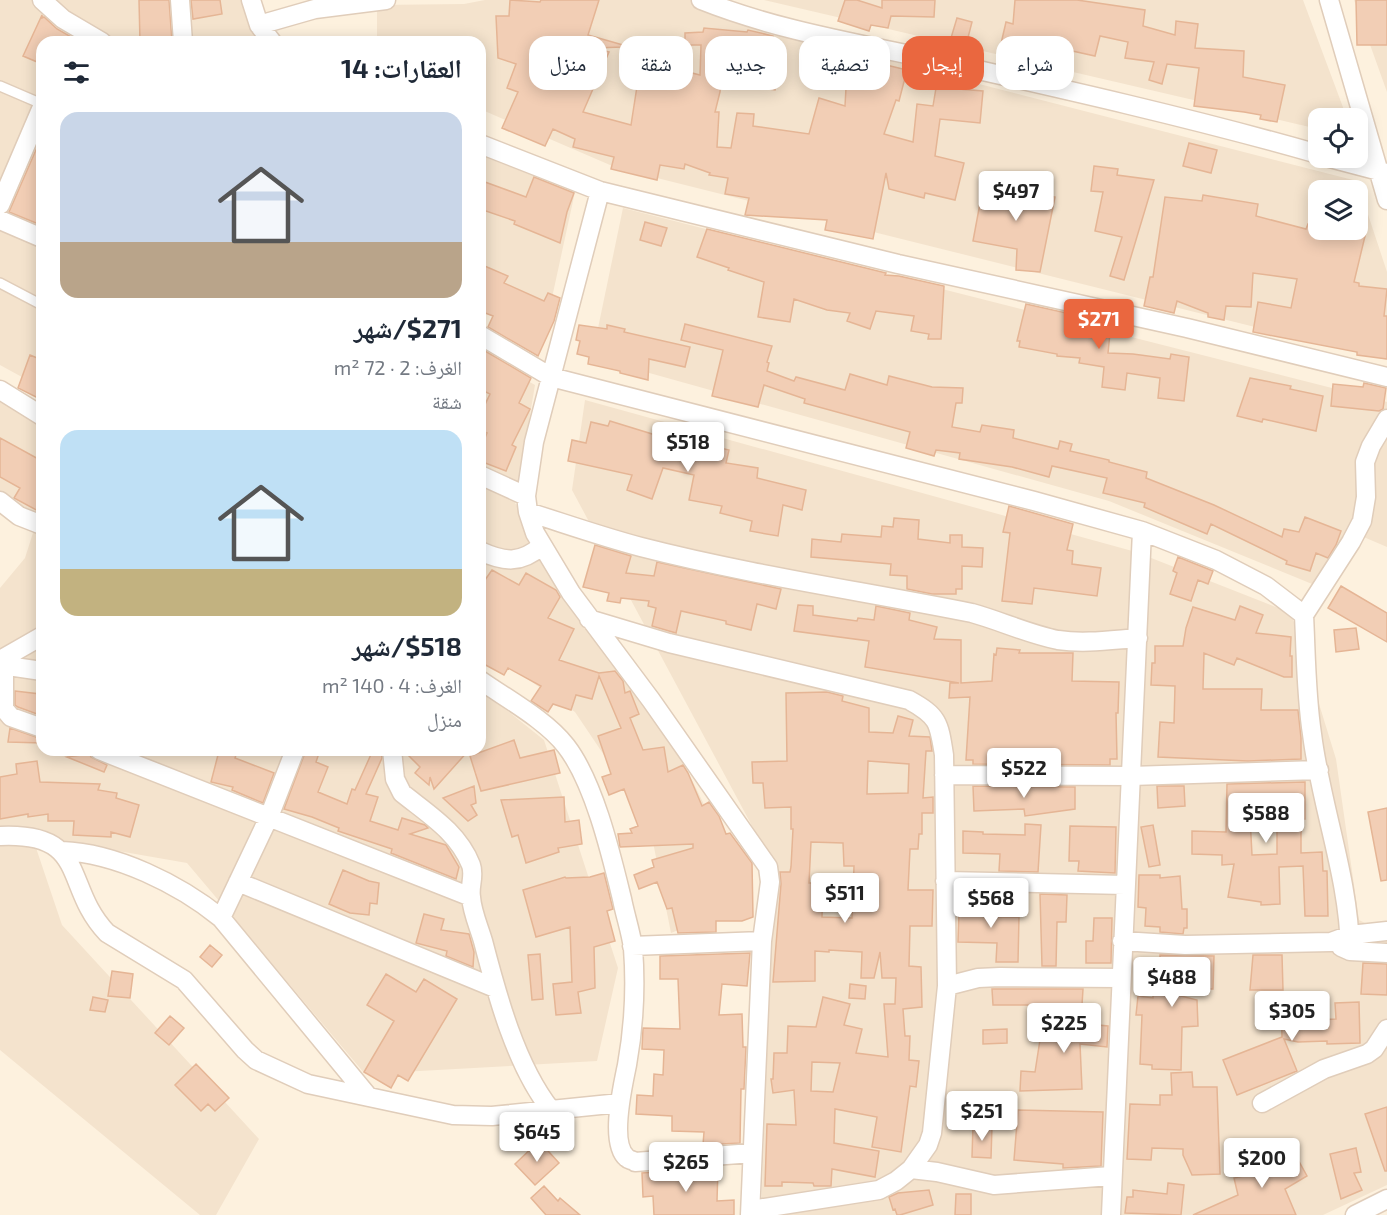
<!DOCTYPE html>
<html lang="ar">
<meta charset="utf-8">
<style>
:root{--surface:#fff;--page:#f2f2f3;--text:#1f2937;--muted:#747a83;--accent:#ea673f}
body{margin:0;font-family:"Exo 2","Noto Naskh Arabic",sans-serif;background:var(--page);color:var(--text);direction:rtl;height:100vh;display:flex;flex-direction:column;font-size:22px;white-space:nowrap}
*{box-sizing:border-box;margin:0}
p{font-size:20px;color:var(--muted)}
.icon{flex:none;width:33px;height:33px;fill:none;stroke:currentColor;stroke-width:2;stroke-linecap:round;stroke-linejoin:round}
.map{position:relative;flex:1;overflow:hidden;direction:ltr}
.side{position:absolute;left:36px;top:36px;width:450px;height:720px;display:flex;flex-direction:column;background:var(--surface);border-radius:18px;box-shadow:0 3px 15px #0003;direction:rtl}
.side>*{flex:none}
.banner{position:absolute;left:504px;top:36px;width:570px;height:54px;direction:rtl;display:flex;gap:12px}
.fabs{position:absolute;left:1308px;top:108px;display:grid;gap:12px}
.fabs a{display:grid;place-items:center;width:60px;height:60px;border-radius:12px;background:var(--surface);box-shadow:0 3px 15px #0003;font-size:30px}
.price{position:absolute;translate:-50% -51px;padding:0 14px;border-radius:6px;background:#fff;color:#222;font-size:20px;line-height:39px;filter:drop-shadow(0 2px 3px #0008)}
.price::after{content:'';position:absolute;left:50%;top:36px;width:18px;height:14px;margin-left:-9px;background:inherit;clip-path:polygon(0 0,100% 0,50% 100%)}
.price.active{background:var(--accent);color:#fff}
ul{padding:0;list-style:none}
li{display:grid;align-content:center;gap:12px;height:318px;padding:0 24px}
li span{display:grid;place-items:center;height:186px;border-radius:18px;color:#555}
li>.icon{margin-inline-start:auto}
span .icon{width:108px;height:108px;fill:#fffc;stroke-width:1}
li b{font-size:26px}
h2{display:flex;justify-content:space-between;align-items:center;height:72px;padding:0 24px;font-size:26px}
.tag{padding:0 21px;border-radius:18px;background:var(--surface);box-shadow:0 3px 15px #0003;font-size:21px;line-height:54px}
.tag.active{background:var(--accent);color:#fff}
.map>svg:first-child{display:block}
.residential{fill:#f4e3cd;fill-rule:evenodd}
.building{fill:#f2ceb5;stroke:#e5b595;stroke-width:1.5;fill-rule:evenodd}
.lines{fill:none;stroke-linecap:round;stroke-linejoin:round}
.service-casing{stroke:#e0cdba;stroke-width:12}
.minor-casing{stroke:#e0cdba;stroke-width:21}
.service{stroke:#fff;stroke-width:9}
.minor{stroke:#fff;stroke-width:18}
</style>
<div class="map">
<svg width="1387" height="1215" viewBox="0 0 1387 1215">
<rect width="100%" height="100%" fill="#fdf1de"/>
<path class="residential" d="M0,0H164L167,42H42V388L0,365Z
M190,0H253L258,42H193Z
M485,0H696L734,21L1357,181L1387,272V360L617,168L480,109V42H377V5L464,4ZM1318,190H1358V230H1318Z
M764,0H1303L1347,118H1318V129Z
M1354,0H1387V92Z
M480,155L575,192L543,339L480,301Z
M623,208L1387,402V547L1352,532L1317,586L1109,501L592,357Z
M480,354L535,385L515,503L658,711L751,900L671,933L649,822L575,712L480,646Z
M0,398L42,422V750H480V689L544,740L618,968L597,1061L365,1074L187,863L32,836L62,925L259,1139L216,1215H200L0,1050V588L25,558L38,517L0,500Z
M585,400L1136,552L1291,613L1336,759L1359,920L1387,934V1185L1323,1215H761L774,867L572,490Z"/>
<path class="building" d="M139,0H169L172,42H140Z
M191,0H220L222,14L193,19Z
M510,0L540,2L541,0H599L588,35L623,45L622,47L595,48L609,52L583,112L631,125L638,80L652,82V85L681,86L684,71L700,75L701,45H685V33L703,32L704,28L747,32L748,30L773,36L768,69L778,71L775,90L742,85L748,50L723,48L720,92L715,112H719L717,147L731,148L737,113L754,114L753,126L809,134L819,98L845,106L846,88H848L854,62L881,69L882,64L907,70L899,101L896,100L884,134L913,142L917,104L933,106L937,82L959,86V89L983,91L980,123L940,119L935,156L964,163L955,200L925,193L924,198L889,189L886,173L873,239L825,230L827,220L745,215L749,198L725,194L728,178L709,175L710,173L685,164L684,169L660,165L657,180L611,169L614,157L573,147L575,139L553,129L545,146L502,128L518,92L507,88L516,64L498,58L496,16H509Z
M845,0H857L882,8V0H935L934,17L891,16L888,28L871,25L869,31L838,21Z
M1015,0H1077L1145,10L1143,26L1175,35L1176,21L1198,24L1195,48L1244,51L1243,77L1285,85L1277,122L1260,119L1261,115L1244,112L1194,106L1199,68L1167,64L1162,84L1149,80L1154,62L1125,58L1128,42L1100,36L1095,56L1068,50L1034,47L1032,55L1000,48L1006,22L1013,24Z
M1356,0H1387V45H1357Z
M42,15V18L44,17L57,29L80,42H42V64L23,56Z
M957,18L972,22L964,53L948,48Z
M42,136V223L41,225L9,212Z
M1189,143L1217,150L1211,173L1183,166Z
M1094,166L1118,169L1117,175L1154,180L1124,280L1110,276L1122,237L1095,231L1103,192L1091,191Z
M995,175L1020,181L1018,190L1055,197L1040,272L1016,270L1017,249L973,241L981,198L989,200Z
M534,177L574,193L567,212L560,243L514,224L515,221L480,209V194L485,182L526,197Z
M1203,195L1258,204L1256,216L1306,229L1308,224L1318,227V230H1353L1366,232L1354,282L1359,283V286L1387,289L1384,316H1387V359L1357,355V352L1253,332L1258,302L1291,308L1297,279L1253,273L1251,307L1226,306L1224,320L1208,317V313L1177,301L1174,313L1144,306L1150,277H1153L1165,197L1202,201Z
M645,222L667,228L661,246L640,240Z
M707,229L886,273L885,275L899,276L944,286L941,339H928L929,334L911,331L914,316L876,311L870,329L847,321L850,313L827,310L794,299L790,322L758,317L764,282L728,270L729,268L697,257Z
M480,264L508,276L504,283L544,301L548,293L560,298L554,321L538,356L488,327L493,316L480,311Z
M1026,304L1111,323L1108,353L1133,354L1170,359L1171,354L1189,357L1184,401L1158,398L1160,378L1127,373L1125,390L1102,387L1104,367L1079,363L1080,358L1057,356V354L1019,347L1020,341H1017Z
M685,324L772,346L767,362L769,363L767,371L794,381L796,377L845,390L850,374L887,385L889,376L932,387L963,388L962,403H956L952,427L980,432L982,425L1014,430L1013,438L1058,449L1060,441L1072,444L1070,451L1109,460V462L1147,472L1146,478L1214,505L1282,537L1284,529L1299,532L1305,517L1341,531L1336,545L1328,558L1316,553L1310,571L1286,564L1287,561L1211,524L1207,534L1144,507L1145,503L1103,493L1107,478L1052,466L1049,477L1012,467L959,459L960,453L936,450L934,456L906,448L910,432L804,403L805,399L764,385L758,407L712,396L723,350L681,340Z
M579,325L607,329V325L625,329L624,332L690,347L685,367L649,359L648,380L620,373V371L588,364L589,357L577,354L580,341L576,340Z
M480,348L531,378L519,403L530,409L512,445L516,447L506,471L480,461V450L487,433L480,430V415L490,394L480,389Z
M30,355L42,360V400L18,388Z
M1250,378L1291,386L1290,389L1323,396L1316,431L1263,419L1262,422L1237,416Z
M1364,383L1386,388L1383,409L1379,411L1331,406L1333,384L1363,387Z
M610,421L688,445L689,443L707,447L708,445L729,450L726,463L758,468L757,478L806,490L802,510L783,505L778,536L750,531L752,521L720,513L722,506L689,500L694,475L663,468L652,499L627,490L632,475L568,461L572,440L586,443L591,422L608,426Z
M0,438L42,461V513L14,498L20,488L0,477Z
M1009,506L1073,524L1067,550L1073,551L1072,564L1101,568L1097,596L1034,588L1032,604L1002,601L1010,533L1003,532Z
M894,518L919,520L918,539L950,543V535H962V547L983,548L982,567L962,566V589H956V594H932L907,589V576L890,575L891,564L811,557L812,539L841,542L842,534L881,537L882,526L893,527Z
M595,545L631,556L626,573L654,576L657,562L781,589L776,609L757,604L751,630L726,624V621L681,611L676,633L652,626L656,608L648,606L649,601L621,598L620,603L607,601L609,593L583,587Z
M1178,557L1213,571L1208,584L1198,580L1191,601L1170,594L1177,573L1173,571Z
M492,570L519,585L526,573L556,590L560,597L548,618L574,629L559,660L599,673L615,671L623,681L625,693L630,691L639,714L630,718L643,750L664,747L668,772L683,765L688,773L702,806L709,802L719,816L726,834L730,833L752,863L753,917L742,921H716V932L678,933L672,908L667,909L657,882L639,889L634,875L654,867L652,860L693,848V844L620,847L618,834L632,833L630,829L638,826L624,789L609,795L602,777L611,774L598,736L621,728L599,676L592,699L576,695L571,710L553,704L548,712L531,701L541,686L508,668L504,675L480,662V587Z
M1341,586L1387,613V642L1328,608Z
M798,605L813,606V615L857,621L858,618L874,620L876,606L910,613L909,620L937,627L934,639L961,640V683L992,681L994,654L996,655L997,648L1020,650L1019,653H1073L1072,681L1119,682L1118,713H1116L1117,759H1110V765L973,764V760H966L970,697L949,698L950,683H959L865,667L869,641L794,631Z
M1240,606L1263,615L1256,633L1291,637L1290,656H1292V677H1284L1237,658L1234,665L1204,653L1203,689H1262L1261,710H1298L1301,738V759L1248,761L1158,757L1160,722L1174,723L1175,686L1151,685L1152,663H1155V646H1183L1186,628L1193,607L1235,620Z
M1356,628L1359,649L1336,652L1334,630Z
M15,691L40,694L37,714L18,707L15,705Z
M827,692L843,696L842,701L869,708V732L893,733L898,716L913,720L909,736L930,737L932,751H926L923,798L933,797V813H922V834H919L918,849H910L908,890H933L932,926H910L909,966L921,967L922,1007L903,1009L905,1036H910L909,1060L919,1061L916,1087L910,1086L901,1152L872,1147L877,1117L835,1109L834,1143L879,1151L875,1177L832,1169L831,1186H814L813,1183L782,1182V1186H765L767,1124L796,1125L794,1090L773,1093L771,1079H773L774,1053H787L788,1026L816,1027L823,997L850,1004L844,1025L862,1029L856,1053L888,1057L884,1004H895L896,978H882L880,952L874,978H861L862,952L829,950V952L815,951V981L773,982L781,884L780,872H790L791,867L793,829H791V807L765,808L763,783H753L752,762L787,761L786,693ZM868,761L909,764L908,793L867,794ZM811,842L843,843L844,866H854L852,918L822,917L823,883H809ZM812,1062L840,1063L833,1092L811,1091Z
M10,728L42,739V743L8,742Z
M514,740L520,758L554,750L560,773L481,791L470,756Z
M88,750L91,757L107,765L104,772L67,757L88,754Z
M306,750H320L316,762L328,767L318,792L347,804L352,789L355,790L373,750H381L382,758L366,794L378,797L370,821L398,830L402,818L425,825L428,828L410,834L446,845L459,867L456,879L391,853L392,849L338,831L339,828L312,817L284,809Z
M403,750H469L434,789L430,777L429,785L415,773L420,767Z
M219,751L236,755L235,758L274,773L263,803L232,790L233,787L211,782Z
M37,761L40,782L100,784L98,790L117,793L116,798L139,805L130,837L111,832V837L73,835L74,821H48V814L28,817V814L0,819V777L17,774L16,764Z
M1305,782V819H1301V853L1322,852L1323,871H1327L1328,916H1305L1303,866L1279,867L1280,904L1261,905V902L1228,897L1234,864L1222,865V855L1192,854V831L1226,832L1227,784ZM1250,817L1277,818V854L1252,855Z
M474,786L476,803L471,805L477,815L468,821L443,798Z
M973,786L1075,787V809L1025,816L1024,809L974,811Z
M1157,786H1184L1185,806L1158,808Z
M564,797L565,822L579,820L582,844L558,848L559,852L526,863L518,835L512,837L501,800Z
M1387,808V880L1381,881L1368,812Z
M1025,824L1041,825L1038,872L999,871L1000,854L963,853V831L983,832V834L1025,835Z
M1153,825L1160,865L1149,867L1141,827Z
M1070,826L1116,827L1115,873L1078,871L1079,861H1069Z
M343,870L369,881L379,883L377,904L370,903L369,915L350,913L329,904Z
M604,873L613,909L607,911L615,941L594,947L595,988L578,992L581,1013L556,1015L553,984L572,982L570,927L536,937L523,890L565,877L566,878L590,877Z
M1139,875H1160V878L1180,876L1182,909H1187V928H1184L1183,934L1160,932V927L1145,926L1146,908L1138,907Z
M976,893H995L994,917H1019L1018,962H996L997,943L958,942L959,913H976Z
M1040,894L1067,895L1066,922H1057L1056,966H1042Z
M424,914L444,919L441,930L469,934L474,952L473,967L446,956L447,951L416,943Z
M1094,918H1112L1111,963H1086V941H1093Z
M210,945L222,955L212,967L200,957Z
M750,953L747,986L722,984L719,1015L742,1014L743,1047H746L744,1089H741L740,1143L703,1145L704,1132L672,1131V1116L636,1114L637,1095L653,1096L654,1074L663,1075L664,1050L642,1049L643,1028L680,1029L678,979H660V956Z
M540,954L543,999L532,1000L528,955Z
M1160,955L1214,956L1213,989L1166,988L1165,992L1197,1000L1198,1026L1182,1027L1181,1070L1152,1069V1065L1140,1064L1142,1015H1136L1138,996L1153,998L1154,965H1160Z
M1253,955H1282L1283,990H1250Z
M1363,963L1387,964V995L1361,994Z
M112,971L133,974L130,998L108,996Z
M386,974L416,992L424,979L457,999L408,1081L398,1075L391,1088L364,1072L394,1021L367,1005Z
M850,984L866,986L865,999L849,998Z
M992,989H1083L1082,1005H993Z
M1281,993H1306V1004H1309L1310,1020L1336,1019L1335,1003L1359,1002L1360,1043L1327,1044V1041L1298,1042L1284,1039L1297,1071L1237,1095L1223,1060L1282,1037Z
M93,997L108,1000L105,1012L90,1010Z
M1078,1010L1099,1012L1098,1025L1108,1026L1107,1047L1080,1044L1082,1089L1020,1091L1021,1071L1035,1072L1042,1027L1078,1026Z
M170,1016L184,1028L169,1045L155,1033Z
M1007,1029V1043L983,1044V1030Z
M196,1064L229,1098L215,1111L208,1104L201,1111L175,1085Z
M1192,1072L1193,1087H1217L1220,1174L1192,1175L1183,1155V1149L1152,1148L1151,1160L1127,1159L1130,1104L1160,1105V1095H1172L1171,1073Z
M990,1094L1010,1097V1113L987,1108Z
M1387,1107V1171H1385L1365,1114Z
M1018,1110L1103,1112L1101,1166L1063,1168V1164L1014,1160Z
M973,1125L992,1126L991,1158L972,1157Z
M539,1141L559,1163L535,1185L515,1164Z
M1356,1148L1361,1172L1354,1173L1362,1190L1341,1199L1330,1154Z
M1266,1149L1271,1171L1296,1156L1307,1176L1285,1189L1296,1215H1193L1238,1195L1234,1178L1249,1175L1244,1154Z
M718,1167L717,1201L734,1200V1215H654L653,1196L643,1197L642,1173Z
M1168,1183L1184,1185L1181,1215L1125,1213L1127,1197H1133V1190L1167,1194Z
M544,1186L558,1201L560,1198L580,1215H546L531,1198Z
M929,1190L933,1205L900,1215H897L895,1209L893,1210L889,1197L898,1193Z
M956,1194H971V1215H955Z"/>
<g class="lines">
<defs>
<path id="service" d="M0,86L42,104
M0,283L42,305"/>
<path id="minor" d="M42,0L63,19L102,42
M180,0L183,42
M251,0L259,25L272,42
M701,0C776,30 856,43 934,60C1063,89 1192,118 1318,154
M1329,0L1387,200
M259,25L315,9L386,0
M480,144L600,191L898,264L1187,328L1387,377
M1330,158L1387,173
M600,191L534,442L526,496L528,512L535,533L571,593L651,700L768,867L770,882L762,941L750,1215
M0,205L42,107
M0,220L42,238
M480,335L551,377L1034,501L1142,531L1216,560L1266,586L1304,615C1306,655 1306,695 1312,734C1321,807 1349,877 1350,951
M0,390L42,416
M480,475L526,496
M0,501L19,516L42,525
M528,512C566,524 603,537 641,547C750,575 862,591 972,613C1001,621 1028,634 1058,640C1084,644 1111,640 1138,638
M480,551C504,562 521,564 541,546
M1304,615L1351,542L1362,521L1366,497L1365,462L1371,446L1387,419
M589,619L669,643L909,700C938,716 939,722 944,755L947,986L932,1133L928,1145L911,1169
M0,660L42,636
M0,665L42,671
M4,665V709L11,717L42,728
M480,680C507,699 546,720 566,746C594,782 611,854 622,899C625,915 631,932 633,948C636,987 634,1026 627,1065C623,1085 609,1143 627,1158C629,1160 633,1160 635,1162L752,1153
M99,750L471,897
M392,750L395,779L402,793C428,814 458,832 471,865C475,876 469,886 471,897C472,912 479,927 483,941C497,995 516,1066 551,1110
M944,775L1131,776L1319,770
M0,836C90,832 62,886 107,933L184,980L245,1050L256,1060L308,1084L453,1115L492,1116L620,1103
M62,851C116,853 179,884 221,918L367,1095
M945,881L1125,885
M238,882L495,988
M221,918L269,817L295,750
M1122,941L1185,945L1331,942L1350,935L1387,931
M632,946L762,941
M1341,947L1350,951L1387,953
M947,986L978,978L1000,977L1120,978
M1262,1103L1324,1069L1367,1054L1374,1049L1387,1029
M751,1210L879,1190L896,1181L911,1169L937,1172L994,1185L1111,1176
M1111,1215L1142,531
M1355,1215L1387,1199"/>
</defs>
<use href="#service" class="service-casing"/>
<use href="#minor" class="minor-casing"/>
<use href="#service" class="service"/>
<use href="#minor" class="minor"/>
</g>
</svg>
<div class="fabs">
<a><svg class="icon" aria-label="locate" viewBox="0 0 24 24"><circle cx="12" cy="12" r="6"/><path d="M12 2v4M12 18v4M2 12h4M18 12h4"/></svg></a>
<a><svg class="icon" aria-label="layers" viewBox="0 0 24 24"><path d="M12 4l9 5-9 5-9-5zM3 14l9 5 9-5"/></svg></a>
</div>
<b class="price" style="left:1016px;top:222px">$497</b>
<b class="price active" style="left:1099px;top:350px">$271</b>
<b class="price" style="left:688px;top:473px">$518</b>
<b class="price" style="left:1024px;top:799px">$522</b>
<b class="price" style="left:1266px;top:844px">$588</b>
<b class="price" style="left:845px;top:924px">$511</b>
<b class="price" style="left:991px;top:929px">$568</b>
<b class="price" style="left:1172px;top:1008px">$488</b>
<b class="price" style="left:1292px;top:1042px">$305</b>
<b class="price" style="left:1064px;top:1054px">$225</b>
<b class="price" style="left:982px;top:1142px">$251</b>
<b class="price" style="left:537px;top:1163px">$645</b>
<b class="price" style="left:1262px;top:1189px">$200</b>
<b class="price" style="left:686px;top:1193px">$265</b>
<div class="banner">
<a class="tag">شراء</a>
<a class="tag active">إيجار</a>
<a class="tag">تصفية</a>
<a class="tag">جديد</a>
<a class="tag">شقة</a>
<a class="tag">منزل</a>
</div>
<section class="side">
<h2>العقارات: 14<svg class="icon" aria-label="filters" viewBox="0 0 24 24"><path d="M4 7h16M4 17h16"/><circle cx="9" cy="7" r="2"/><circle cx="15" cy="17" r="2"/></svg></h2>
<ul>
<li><span style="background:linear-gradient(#c9d6e8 70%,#b9a48a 0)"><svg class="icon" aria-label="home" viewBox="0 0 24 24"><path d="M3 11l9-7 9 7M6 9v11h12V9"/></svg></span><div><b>$271/شهر</b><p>الغرف: 2 · 72 m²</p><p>شقة</p></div></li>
<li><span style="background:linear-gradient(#bfe0f5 75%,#c2b280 0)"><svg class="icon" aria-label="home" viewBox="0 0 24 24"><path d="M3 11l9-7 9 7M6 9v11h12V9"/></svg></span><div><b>$518/شهر</b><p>الغرف: 4 · 140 m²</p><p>منزل</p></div></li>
</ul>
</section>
</div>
